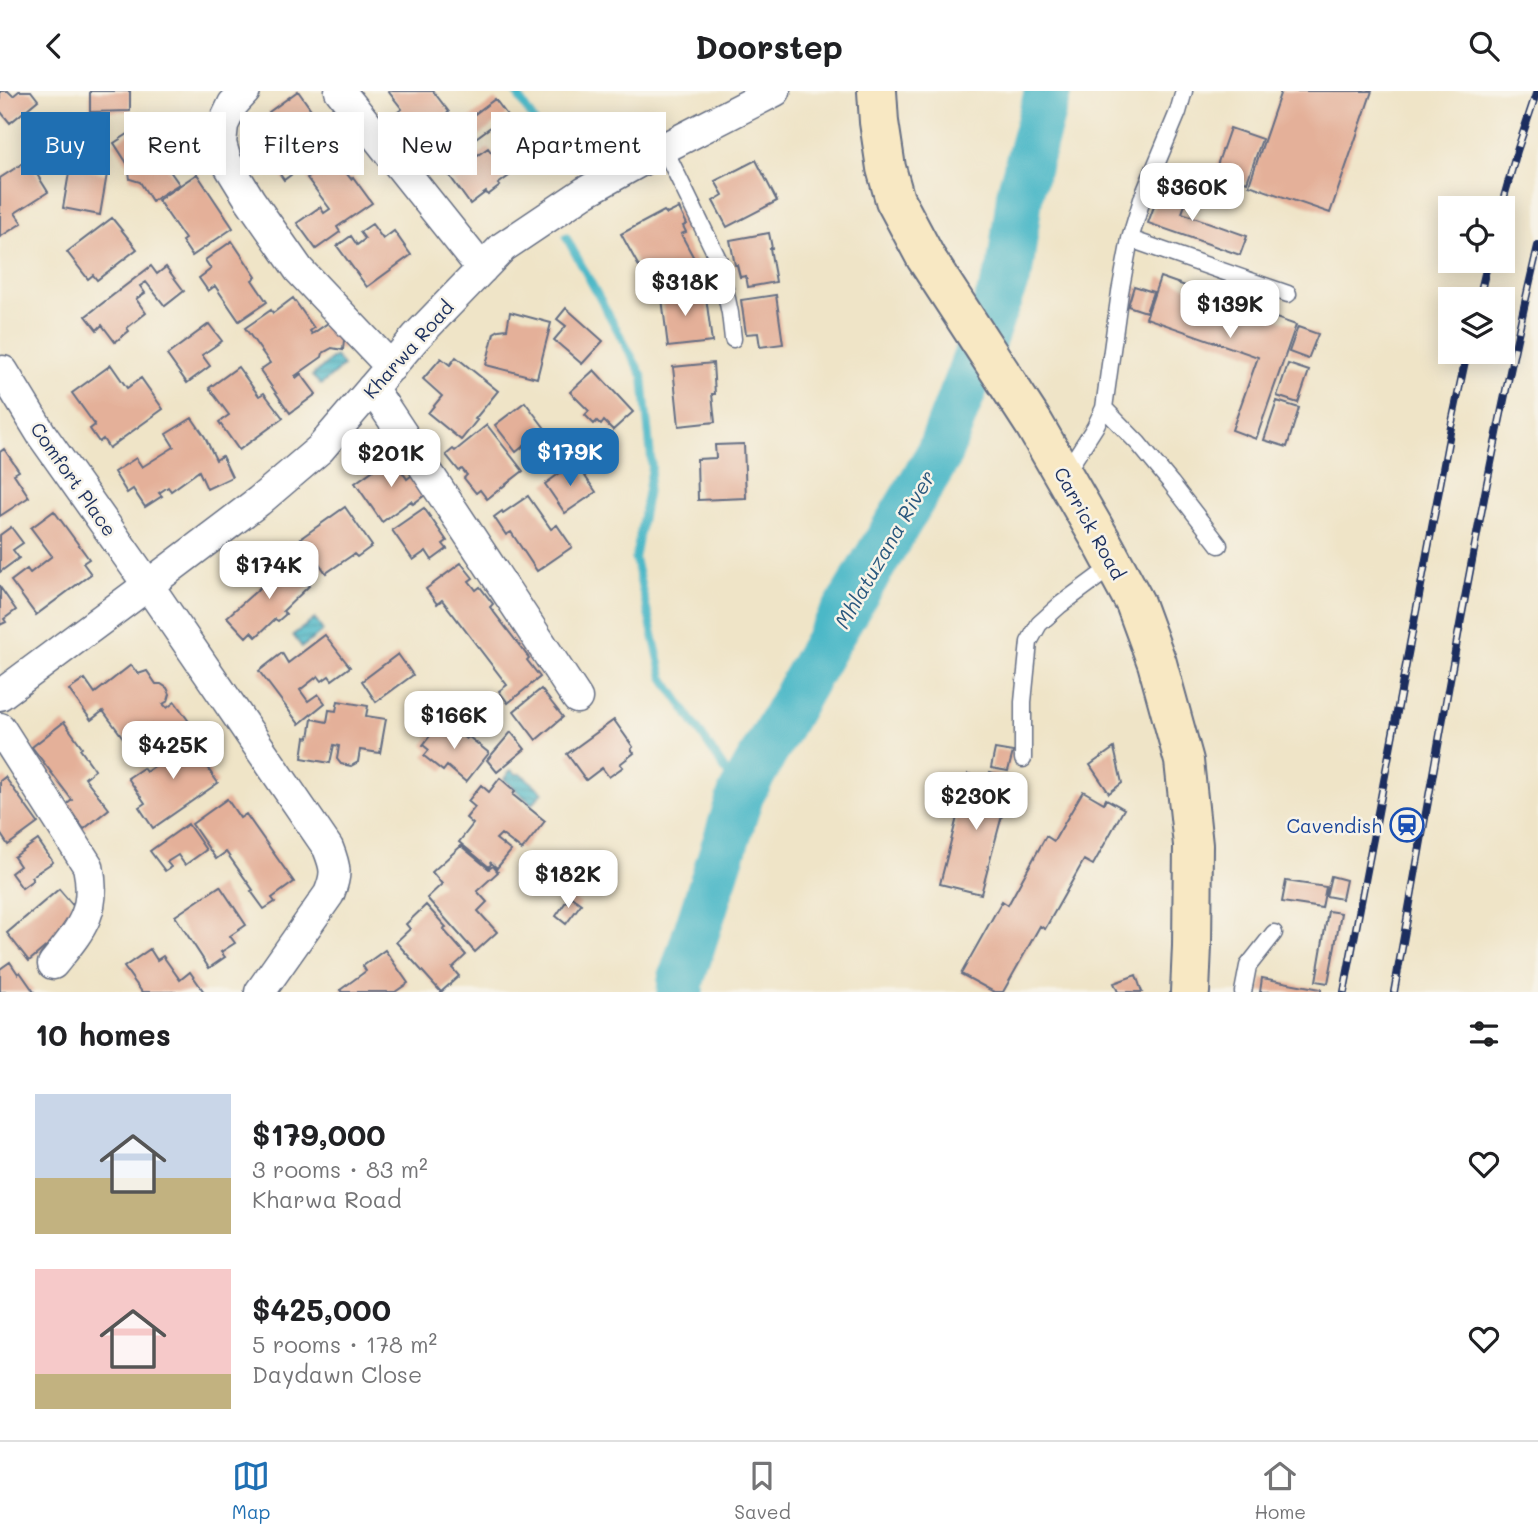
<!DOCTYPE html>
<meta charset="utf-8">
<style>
:root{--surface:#fff;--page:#f2f2f2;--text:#202124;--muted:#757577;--line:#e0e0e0;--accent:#1f6fb2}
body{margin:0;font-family:Mali,sans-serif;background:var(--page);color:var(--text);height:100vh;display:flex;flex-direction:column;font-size:26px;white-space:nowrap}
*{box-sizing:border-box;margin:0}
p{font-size:23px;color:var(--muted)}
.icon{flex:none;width:38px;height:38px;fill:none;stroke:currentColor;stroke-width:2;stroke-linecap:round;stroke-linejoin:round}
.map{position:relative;height:901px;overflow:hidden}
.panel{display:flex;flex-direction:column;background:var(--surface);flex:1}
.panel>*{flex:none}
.hud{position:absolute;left:21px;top:21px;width:700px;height:63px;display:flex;gap:14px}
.controls{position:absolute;left:1438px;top:105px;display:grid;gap:14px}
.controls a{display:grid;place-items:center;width:77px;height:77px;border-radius:0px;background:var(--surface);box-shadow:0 4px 18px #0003;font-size:35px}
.price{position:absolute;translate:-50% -60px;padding:0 16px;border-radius:14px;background:#fff;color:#222;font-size:23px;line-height:46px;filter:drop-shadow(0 2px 4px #0008)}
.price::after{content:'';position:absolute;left:50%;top:42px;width:21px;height:16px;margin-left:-10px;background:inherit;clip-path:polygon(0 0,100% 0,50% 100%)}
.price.on{background:var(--accent);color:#fff}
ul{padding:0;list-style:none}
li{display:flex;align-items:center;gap:21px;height:175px;padding:0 35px}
li span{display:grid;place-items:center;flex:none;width:196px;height:140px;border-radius:0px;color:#555}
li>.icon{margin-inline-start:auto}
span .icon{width:84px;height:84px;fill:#fffc;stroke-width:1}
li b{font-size:30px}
h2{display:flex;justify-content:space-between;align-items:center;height:84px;padding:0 35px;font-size:30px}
.tag{padding:0 24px;border-radius:0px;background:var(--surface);box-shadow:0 4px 18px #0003;font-size:24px;line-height:63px}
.tag.on{background:var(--accent);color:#fff}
header{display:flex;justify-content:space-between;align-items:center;height:91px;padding:0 35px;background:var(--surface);font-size:32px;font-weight:800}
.tabs{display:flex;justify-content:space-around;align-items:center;height:98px;border-top:2px solid var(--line);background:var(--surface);font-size:19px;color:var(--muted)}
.tabs a{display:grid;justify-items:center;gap:4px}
.tabs .on{color:var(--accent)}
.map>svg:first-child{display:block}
.water{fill:url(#water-rules);stroke:#347492;stroke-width:2}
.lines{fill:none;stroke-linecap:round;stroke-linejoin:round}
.stream{stroke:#4cb8c7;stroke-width:8}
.river{stroke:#4cb8c7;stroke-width:47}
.building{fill:#e4b099}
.lane-casing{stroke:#656e83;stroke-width:19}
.street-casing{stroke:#656e83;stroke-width:33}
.secondary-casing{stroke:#656e83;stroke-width:42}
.lane{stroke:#fff;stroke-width:16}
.street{stroke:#fff;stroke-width:30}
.secondary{stroke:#f8e8c3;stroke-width:38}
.rail-casing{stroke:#1b2f5e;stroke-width:8}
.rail{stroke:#f7f3e8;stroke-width:5;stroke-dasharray:16;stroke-linecap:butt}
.labels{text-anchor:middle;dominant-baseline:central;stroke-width:5;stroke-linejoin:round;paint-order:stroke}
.street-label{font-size:19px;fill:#1b2f5e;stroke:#f7f3e8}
.transit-label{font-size:19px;fill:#164399;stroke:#f7f3e8;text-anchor:end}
.water-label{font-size:21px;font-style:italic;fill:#2a587e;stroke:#f7f3e8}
</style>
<header><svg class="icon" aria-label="back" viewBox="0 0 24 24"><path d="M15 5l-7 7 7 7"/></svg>Doorstep<svg class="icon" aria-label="search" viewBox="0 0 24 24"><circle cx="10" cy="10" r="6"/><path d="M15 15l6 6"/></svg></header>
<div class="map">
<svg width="1538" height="901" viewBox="0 0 1538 901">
<defs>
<pattern id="water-rules" width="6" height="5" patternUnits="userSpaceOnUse" patternTransform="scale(1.75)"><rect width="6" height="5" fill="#4cb8c7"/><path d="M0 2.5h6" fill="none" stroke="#3e96a5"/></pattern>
</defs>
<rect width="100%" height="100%" fill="#f7f3e8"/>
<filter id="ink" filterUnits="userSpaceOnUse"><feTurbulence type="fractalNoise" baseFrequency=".0143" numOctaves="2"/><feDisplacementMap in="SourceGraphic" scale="14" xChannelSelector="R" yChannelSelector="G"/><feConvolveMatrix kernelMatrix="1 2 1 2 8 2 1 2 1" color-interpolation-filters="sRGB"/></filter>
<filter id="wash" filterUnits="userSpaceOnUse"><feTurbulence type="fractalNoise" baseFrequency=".00686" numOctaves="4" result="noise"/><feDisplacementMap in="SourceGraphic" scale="28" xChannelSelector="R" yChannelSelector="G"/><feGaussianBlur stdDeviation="1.57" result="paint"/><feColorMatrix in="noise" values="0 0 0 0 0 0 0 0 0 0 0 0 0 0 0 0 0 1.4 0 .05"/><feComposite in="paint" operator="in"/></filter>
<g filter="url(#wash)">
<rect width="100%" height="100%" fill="#efe4c7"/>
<path class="water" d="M335,265L343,275L321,294L312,285Z
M315,528L323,540L302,556L293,544Z
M511,679L516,683H521L543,701L532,713L504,688Z"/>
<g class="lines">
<path class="stream" d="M515,0L555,63
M566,146L643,286L652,377L635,468L663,586L741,703"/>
<path class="river" d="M680,901L681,889L741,703L825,554L938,365L1010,178L1020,102L1048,0"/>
</g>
<g id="blocks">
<path class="building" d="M0,0H8L13,5L19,0H31L38,9L10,32L0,20Z
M90,0H130V20L90,21Z
M298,0L315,24L319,21L339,48L284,89L271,70L283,61L276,52L286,45L269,21Z
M388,0H433L449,21L424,41L425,42L418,47L398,21L402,18Z
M1281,0H1372L1330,122L1249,94Z
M495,8L507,24L469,52L478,64L488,57L509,85L498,93L500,95L488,104L486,101L470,113L449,84L453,81L441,65L436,69L425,55L434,49L436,52Z
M156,25L176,56L173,59L177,65L165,73L179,93L152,110L140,91L130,88L129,80L130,77L114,52Z
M1230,37L1262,48L1247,91L1215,80Z
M334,67L351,88L353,86L372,112L337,136L340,141L316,158L297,132L320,116L324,122L330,118L307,87Z
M28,69L48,101L15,122L22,132L0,146V87Z
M756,69L777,110L727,136L713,110L723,104L715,90Z
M70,76L107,83L100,124L63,117Z
M197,83L233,137L192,165L182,150L185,148L158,109Z
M1161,96L1188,105L1182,122L1247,145L1240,164L1148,132Z
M679,117L687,133L683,135L686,141L681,143L696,171L690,175L689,173L661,187L660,186L648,192L621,143L664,120L667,123Z
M112,127L137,158L97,189L93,184L88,188L67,161Z
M372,133L383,148L394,140L411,164L367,196L337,155L351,145L357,154L365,148L360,141Z
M769,142L772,157H770L776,191L748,196L746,185L740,186L737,174H735L730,149Z
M232,150L256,186L252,189L267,211L239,230L215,195L208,200L199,187L211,178L205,169Z
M151,175L157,183L166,176L184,200L165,215L146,191L140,195L145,202L136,208L146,222L127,237L129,240L115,251L102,234L97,239L86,225Z
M1160,186L1296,234L1256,348L1232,339L1258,266L1146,227Z
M1134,195L1153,201L1146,221L1128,215Z
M690,196L692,208L706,206L712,251L668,256L661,199Z
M776,204L783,253L760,256L758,242L746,243L741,209Z
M293,207L314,237L310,240L312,243L331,230L344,249L343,259L332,257L323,262L322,266L295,285L296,287L301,283L316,303L290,322L260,279L270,272L245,237L271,219L273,222Z
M566,217L603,250L582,273L554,249L566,235L557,228Z
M510,221L551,232L537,287L486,274L494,242L499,239L507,238Z
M209,233L222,250L202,264L210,275L187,292L167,264Z
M1298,236L1318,243L1308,268L1289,261Z
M456,266L498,300L475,328L477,329L461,349L428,322L442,305L423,288L441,267L450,274Z
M713,272L715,303H712L715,331L679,335L673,276Z
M1288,273L1309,280L1298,312L1277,305Z
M111,274L127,297L141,287L163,318L109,357L103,348L99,351L90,338L95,334L72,302Z
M238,276L259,305L264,302L283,327L239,359L219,331L229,324L209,297Z
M594,279L633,321L613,339L604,330L601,334L597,330L594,333L585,324L589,320L570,301Z
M1277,310L1299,317L1287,356L1264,349Z
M525,311L547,340L528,355L526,353L516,361L495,334Z
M192,327L205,346L216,369L222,365L232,386L207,398L199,380L171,400L168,396L159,402L162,405L145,416L133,398L127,402L114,381L136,367L142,376L174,356L166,343Z
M487,334L523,380L487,408L480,399L476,402L464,387L467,384L462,378L459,380L446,364L453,358L455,360Z
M744,353L746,407L698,409L697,368L716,367L715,354Z
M4,358L19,380L14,383L29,406L0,425V361Z
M392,366L407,388L416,381L429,401L413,413L411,410L382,431L355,392Z
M575,371L596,401L565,422L545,393Z
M528,405L551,438L557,434L572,456L537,480L511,441L506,444L494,426L502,420L503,422Z
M345,416L372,455L357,466L354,463L326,482L301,447Z
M424,417L447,450L443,453L447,458L432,469L426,460L413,469L392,439Z
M54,420L89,468L83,472L91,483L36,524L11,490L27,478L30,482L52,465L31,437Z
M11,436L23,452L13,459L19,467L0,481V444Z
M287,472L309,495L283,520L286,523L278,530L275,528L256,546L251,541L246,546L227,526L264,493L259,488L275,473L280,479Z
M461,472L473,487L469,490L476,499L480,496L493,513L490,516L529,567L527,569L540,586L508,612L499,600L507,594L442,509L437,513L426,498Z
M0,496L16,519L4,528L6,531L0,534Z
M325,544L350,576L332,589L329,585L322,590L318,585L300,599L308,610L318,603L325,612L299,633L259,580L282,562L288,572Z
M398,563L413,584L376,611L362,590Z
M131,574L138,583L147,580L156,593H161L167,597L170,603L168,610L163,613L167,617L175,611L190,632L164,650L152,634L140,643L137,639L124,648L103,620L91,629L69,599L85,588L95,602Z
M541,598L563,626L536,649L514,620Z
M338,610L368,615L366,625L386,628L380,662L360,659L358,671L351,675L341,673L337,668L339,655L334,654L330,672L302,667L305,646L309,647L312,628L327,631L329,619L336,620Z
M442,629L466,648L469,646L489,662L466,691L447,675L443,680L424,665L429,659L423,654Z
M614,629L633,656L631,658L634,662L620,673L623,676L609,686L602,677L586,689L567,663Z
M64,631L82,656L80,658L95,679L85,687L109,718L84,738L66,714L72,709L32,656Z
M511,641L525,658L497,681L487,669Z
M190,643L208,669L204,672L218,692L153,737L139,716L145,712L128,687L143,677L146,681L169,665L165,661Z
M1114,657L1122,692L1109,702L1090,674Z
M995,658L1013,661L1008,680L991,677Z
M990,681L1012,687L981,803L940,793L968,683L988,688Z
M5,686L38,732L8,754L0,742V690Z
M500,687L515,700L513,704L545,730L522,759L501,743L496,748L511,760L497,777L490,771L491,773L489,776L459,751L473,733L466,727L475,716L468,710L481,694L489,701Z
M1083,700L1104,712L1106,708L1124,718L1093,774L1084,769L1045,838L1040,835L1003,901H994L961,883L1002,810L1008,814L1046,745L1054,750Z
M227,708L240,727L246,723L294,791L272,807L275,811L264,818L251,800L253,799L226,761L216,768L192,733Z
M188,733L206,759L185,774L178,764L167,771L171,776L165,780L150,760Z
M38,749L53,771L31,786L33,789L22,797L11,782L20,775L14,766Z
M461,755L489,778L493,775L498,781L477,800L487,811L478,820L497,841L475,861L427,807L442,793L432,781Z
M1331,785L1346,789L1342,808L1326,805Z
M1286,790L1326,796L1322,817L1282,811Z
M220,795L246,834L230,845L235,852L221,861L225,866L209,877L175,825Z
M59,798L82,825L29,870L7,842Z
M570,805L581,813L566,833L556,825Z
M426,814L446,836L443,838L466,864L452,877L459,885L441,901L396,851L410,838L406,833Z
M1328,820L1341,822L1328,892L1316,890Z
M150,858L157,869L163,865L180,889L190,881L204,901H142L124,876Z
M385,859L408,892L395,901H342L340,899L366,880L363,875Z
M10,871L18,883L20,881L34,901H0V878Z
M1136,884L1142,901H1118L1114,892Z
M1262,887L1321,898V901H1260Z"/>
</g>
</g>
<g filter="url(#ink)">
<use href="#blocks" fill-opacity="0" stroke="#656e83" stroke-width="2"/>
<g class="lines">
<defs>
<path id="lane" d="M664,57L719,170L730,222L733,248
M1130,148L1288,203
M1104,317L1138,352L1171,392L1219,454
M1065,383L1095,336L1104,317L1120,201L1130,148L1143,105L1178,21L1184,0
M1023,668V611L1029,551L1039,533L1060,514L1114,474
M1243,901L1248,875L1274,842"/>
<path id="street" d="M245,0L233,13L223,34L221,52L226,70L250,109L299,179L391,276
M340,0L482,178
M3,280L42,344L148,494L328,757C336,777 337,783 329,803L260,901
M372,297L577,607
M0,604L148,494L259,410L320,358L416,246L503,156L585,101L664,57L775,0
M0,637L88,775C98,821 80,839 53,873"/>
<path id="secondary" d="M877,0L879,31L886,77L895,109L926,167L1034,333L1102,451L1135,512L1157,572L1184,670L1193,754L1192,855L1190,901"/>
</defs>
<use href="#lane" class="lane-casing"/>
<use href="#street" class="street-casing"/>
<use href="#secondary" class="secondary-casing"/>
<use href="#lane" class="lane"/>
<use href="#street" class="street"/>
<use href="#secondary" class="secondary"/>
<defs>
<path id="rail" d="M1501,117L1517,60L1537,0
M1479,208L1488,170
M1344,901L1451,336L1467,261
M1394,901C1439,652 1480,402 1538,155"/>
</defs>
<use href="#rail" class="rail-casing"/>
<use href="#rail" class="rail"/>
</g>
</g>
<defs>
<symbol id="station-ring" viewBox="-11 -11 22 22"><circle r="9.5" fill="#f7f3e8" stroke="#1a4fb4" stroke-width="1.5"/><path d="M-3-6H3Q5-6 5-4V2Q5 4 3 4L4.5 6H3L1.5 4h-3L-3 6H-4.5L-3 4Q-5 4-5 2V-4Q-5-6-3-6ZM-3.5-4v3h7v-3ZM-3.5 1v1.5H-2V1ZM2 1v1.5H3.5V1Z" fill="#1a4fb4"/></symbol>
</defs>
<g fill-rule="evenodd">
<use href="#station-ring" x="1388" y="715" width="38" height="38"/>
</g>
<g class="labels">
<g class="street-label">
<text transform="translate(408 258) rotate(-48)">Kharwa Road</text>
<text transform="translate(74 388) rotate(55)">Comfort Place</text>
<text transform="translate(1090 432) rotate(61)">Carrick Road</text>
</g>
<g class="transit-label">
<text x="1382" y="734">Cavendish</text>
</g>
<g class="water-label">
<text transform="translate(884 458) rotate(-60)">Mhlatuzana River</text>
</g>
</g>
</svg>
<div class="controls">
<a><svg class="icon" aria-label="locate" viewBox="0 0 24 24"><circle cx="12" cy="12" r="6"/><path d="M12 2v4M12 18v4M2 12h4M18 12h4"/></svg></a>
<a><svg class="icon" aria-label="layers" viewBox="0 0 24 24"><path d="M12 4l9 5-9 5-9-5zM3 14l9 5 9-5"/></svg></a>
</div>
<b class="price" style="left:1192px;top:132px">$360K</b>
<b class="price" style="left:685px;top:227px">$318K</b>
<b class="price" style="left:1230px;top:249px">$139K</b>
<b class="price on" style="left:570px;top:397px">$179K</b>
<b class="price" style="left:391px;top:398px">$201K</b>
<b class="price" style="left:269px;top:510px">$174K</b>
<b class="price" style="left:454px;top:660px">$166K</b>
<b class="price" style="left:173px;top:690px">$425K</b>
<b class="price" style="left:976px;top:741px">$230K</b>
<b class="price" style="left:568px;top:819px">$182K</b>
<div class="hud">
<a class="tag on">Buy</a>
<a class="tag">Rent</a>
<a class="tag">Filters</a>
<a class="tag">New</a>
<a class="tag">Apartment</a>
</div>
</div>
<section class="panel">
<h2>10 homes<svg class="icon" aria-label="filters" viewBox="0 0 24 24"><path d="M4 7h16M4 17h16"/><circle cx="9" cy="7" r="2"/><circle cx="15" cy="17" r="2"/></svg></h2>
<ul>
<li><span style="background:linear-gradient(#c9d6e8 60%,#c2b280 0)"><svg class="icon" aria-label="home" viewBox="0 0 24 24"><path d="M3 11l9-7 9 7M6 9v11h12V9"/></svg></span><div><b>$179,000</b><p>3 rooms · 83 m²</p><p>Kharwa Road</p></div><svg class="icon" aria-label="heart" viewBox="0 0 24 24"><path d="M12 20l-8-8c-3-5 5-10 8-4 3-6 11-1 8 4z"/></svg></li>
<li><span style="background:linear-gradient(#f6c9c9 75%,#c2b280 0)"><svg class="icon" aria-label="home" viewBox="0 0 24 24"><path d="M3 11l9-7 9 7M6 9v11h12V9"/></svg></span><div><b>$425,000</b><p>5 rooms · 178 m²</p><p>Daydawn Close</p></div><svg class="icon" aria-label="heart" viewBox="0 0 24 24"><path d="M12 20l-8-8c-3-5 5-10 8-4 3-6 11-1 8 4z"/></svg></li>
</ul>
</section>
<nav class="tabs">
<a class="on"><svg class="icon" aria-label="map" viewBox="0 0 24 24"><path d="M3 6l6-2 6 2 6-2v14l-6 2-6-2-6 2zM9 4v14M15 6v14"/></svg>Map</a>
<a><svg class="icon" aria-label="saved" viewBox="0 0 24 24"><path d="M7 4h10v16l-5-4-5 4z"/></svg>Saved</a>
<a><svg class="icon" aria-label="home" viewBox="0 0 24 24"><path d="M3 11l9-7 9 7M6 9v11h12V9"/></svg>Home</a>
</nav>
